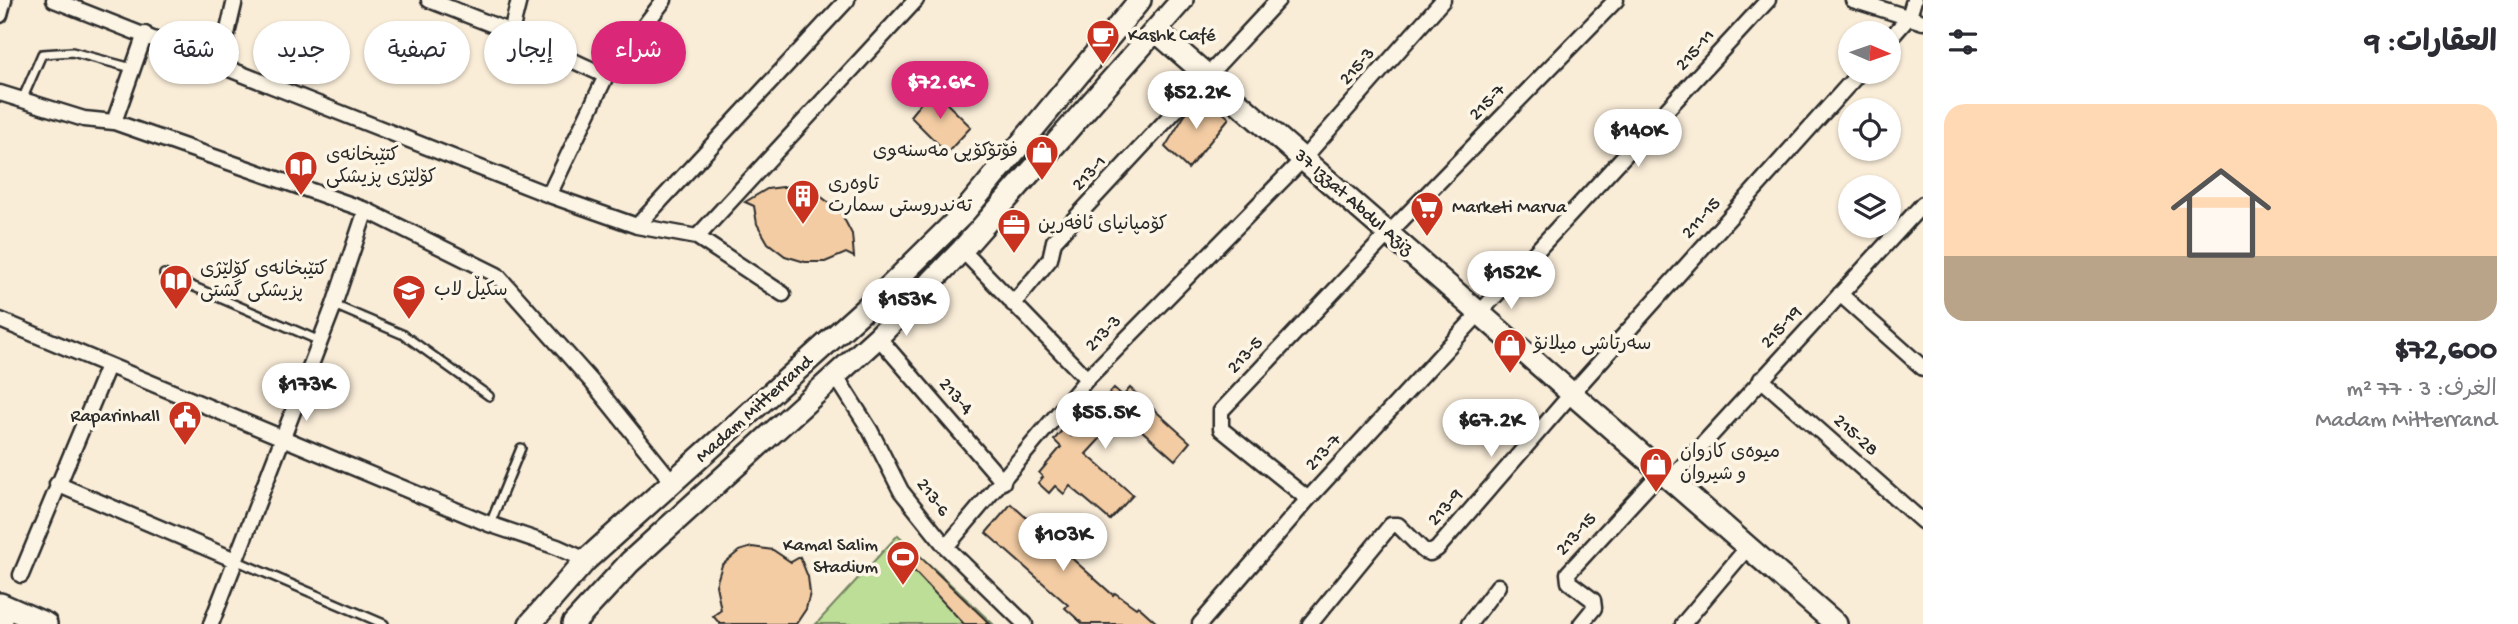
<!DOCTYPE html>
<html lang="ar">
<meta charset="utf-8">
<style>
:root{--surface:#fff;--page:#f7f7f7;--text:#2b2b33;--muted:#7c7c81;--accent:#db2777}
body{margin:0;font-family:"Gochi Hand","Playpen Sans Arabic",sans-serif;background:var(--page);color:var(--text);direction:rtl;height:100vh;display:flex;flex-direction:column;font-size:26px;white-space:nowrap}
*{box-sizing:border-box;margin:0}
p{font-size:23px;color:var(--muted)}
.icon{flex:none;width:38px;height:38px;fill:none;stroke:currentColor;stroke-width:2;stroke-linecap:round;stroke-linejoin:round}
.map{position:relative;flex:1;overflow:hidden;direction:ltr}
.details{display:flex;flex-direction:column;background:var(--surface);width:595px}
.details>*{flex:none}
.hud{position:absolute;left:21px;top:21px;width:665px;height:63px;direction:rtl;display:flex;gap:14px}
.needle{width:46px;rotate:92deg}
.fabs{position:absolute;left:1838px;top:21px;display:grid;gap:14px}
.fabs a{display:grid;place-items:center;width:63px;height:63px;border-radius:50%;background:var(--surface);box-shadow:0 2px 5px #0004;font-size:35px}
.price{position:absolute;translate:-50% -60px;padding:0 16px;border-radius:24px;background:#fff;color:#222;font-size:23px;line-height:46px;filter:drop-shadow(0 2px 4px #0008)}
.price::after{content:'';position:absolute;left:50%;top:42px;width:21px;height:16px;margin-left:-10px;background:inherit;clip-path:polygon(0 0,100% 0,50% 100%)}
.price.current{background:var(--accent);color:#fff}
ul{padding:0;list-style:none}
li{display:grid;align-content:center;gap:14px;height:371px;padding:0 21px}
li span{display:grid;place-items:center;height:217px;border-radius:21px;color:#555}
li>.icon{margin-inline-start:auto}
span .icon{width:126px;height:126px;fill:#fffc;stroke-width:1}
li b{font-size:30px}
h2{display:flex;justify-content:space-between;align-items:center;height:84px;padding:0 21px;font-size:30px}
.tag{padding:0 24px;border-radius:32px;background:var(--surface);box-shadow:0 2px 5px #0004;font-size:24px;line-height:63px}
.tag.current{background:var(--accent);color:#fff}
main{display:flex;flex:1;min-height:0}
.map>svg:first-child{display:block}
.green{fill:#bdde97;stroke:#748461;stroke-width:2}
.building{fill:#f3cca3;stroke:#2b2b2b;stroke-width:2}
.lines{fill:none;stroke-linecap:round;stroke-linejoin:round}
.lane-casing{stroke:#2b2b2b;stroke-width:12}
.street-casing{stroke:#2b2b2b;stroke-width:19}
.secondary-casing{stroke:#2b2b2b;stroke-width:26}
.lane{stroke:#fcf5e5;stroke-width:7}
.street{stroke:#fcf5e5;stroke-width:14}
.secondary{stroke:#fcf5e5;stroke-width:21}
.labels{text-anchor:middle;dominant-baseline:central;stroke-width:7;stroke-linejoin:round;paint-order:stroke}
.poi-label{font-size:19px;fill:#2b2b2b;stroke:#fcf5e5;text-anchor:start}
.street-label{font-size:19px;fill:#2b2b2b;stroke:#fcf5e5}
</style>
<main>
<section class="details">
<h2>العقارات: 9<svg class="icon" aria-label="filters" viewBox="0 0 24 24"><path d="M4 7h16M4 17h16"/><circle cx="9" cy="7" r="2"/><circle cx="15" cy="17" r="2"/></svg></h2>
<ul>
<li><span style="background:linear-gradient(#ffd9b3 70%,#b9a48a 0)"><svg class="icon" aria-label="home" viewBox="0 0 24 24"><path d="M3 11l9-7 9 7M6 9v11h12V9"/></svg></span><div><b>$72,600</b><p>الغرف: 3 · 77 m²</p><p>Madam Mitterrand</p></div></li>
</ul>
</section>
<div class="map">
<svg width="1923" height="624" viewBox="0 0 1923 624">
<rect width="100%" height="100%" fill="#faedd8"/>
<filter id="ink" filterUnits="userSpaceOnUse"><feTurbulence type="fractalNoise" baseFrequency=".0143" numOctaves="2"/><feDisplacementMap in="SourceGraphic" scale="14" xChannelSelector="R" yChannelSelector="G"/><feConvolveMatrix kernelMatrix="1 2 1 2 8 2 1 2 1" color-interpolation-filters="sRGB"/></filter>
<g filter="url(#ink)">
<path class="green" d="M898,535L993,624H816Z"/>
<path class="building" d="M932,89L971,127L947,153L910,116Z
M1203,95L1229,118L1188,169L1165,147L1188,110Z
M791,186L816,193L840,211L852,234L854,257L846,253L825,262H805L785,256L768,243L757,224L754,206L745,202L767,189Z
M1114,388L1123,396L1130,388L1190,442L1175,460L1123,414L1086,454L1133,495L1110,520L1070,486L1064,494L1055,486L1049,493L1038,483L1043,477L1039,473L1061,447L1054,440L1063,429L1071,436Z
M1011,504L1113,595L1115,593L1136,608L1138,606L1158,624H1083L1065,608L1068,605L986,533Z
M907,544L990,624H964L898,554Z
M752,547L773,550L791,562L800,557L808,577L810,593L806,609L796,624H720L713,616L721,610L716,585L722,565L739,551Z"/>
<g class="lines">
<defs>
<path id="lane" d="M22,100L42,54L72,52L132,68
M164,274L320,341
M334,305L404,335L489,396
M490,524L521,448
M235,560L384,624"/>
<path id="street" d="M54,0L549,195L637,226L697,237L783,294
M429,0L511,32L606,76
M1853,0L1923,22
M0,15L4,0
M511,32L519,0
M1888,41L1909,17L1914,0
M220,64L235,0
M0,93L84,119L114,122L366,210L497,275L592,382L674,484
M114,122L145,34
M549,195L606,76L664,0
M637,226L847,0
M697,237L916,0
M962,250L1087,379
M1840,294L1923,368
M1013,304L1050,259L1054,241L1278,0
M0,320L489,524L557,547L586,560
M878,337L1003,482
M835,375L870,430L901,491L946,547L1025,624
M1761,379L1923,522
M1670,480L1923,204
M57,484L235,560
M1308,499L1221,429V411L1388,234L1616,0
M946,547L1087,379L1303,159L1443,0
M21,575L108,366
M211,624L334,305L366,210
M1200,624L1308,499L1768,0
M1310,624L1391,525H1398L1424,551L1430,553L1437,549L1573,392L1860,72
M1469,624L1498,586
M1581,624L1594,608L1593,600L1569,582L1568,573L1661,472
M1683,624L1747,548"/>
<path id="secondary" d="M1156,31L1836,624
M0,604L46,624
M0,623L2,624
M530,624L586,560L886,290L961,216L1140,0
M573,624L630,562L878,337L962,250L1182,0"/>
</defs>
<use href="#lane" class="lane-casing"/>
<use href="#street" class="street-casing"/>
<use href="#secondary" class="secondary-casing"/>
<use href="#lane" class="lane"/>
<use href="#street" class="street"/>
<use href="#secondary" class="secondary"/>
</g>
</g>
<defs>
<symbol id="cafe-pin" viewBox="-11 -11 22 30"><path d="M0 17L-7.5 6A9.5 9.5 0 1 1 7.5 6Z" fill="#c8321e" stroke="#fcf5e5"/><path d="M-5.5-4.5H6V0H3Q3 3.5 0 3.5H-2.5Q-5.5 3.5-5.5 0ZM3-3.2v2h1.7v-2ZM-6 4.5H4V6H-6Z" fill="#fff"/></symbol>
<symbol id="shop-pin" viewBox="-11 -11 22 30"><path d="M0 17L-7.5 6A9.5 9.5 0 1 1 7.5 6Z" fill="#c8321e" stroke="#fcf5e5"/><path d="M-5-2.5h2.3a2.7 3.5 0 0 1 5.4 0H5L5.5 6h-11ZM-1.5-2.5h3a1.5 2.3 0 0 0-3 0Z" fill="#fff"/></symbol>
<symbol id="library-pin" viewBox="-11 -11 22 30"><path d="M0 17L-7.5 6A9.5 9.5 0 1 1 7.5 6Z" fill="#c8321e" stroke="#fcf5e5"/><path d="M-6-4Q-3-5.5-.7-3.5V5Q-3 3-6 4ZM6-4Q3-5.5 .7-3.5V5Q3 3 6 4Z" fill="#fff"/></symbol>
<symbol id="building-pin" viewBox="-11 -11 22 30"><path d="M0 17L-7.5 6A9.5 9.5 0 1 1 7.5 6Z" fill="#c8321e" stroke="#fcf5e5"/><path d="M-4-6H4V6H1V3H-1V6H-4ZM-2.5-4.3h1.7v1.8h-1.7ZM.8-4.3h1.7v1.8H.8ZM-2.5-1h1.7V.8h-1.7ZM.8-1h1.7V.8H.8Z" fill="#fff"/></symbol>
<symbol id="supermarket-pin" viewBox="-11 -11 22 30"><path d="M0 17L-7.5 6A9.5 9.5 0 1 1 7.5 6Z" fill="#c8321e" stroke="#fcf5e5"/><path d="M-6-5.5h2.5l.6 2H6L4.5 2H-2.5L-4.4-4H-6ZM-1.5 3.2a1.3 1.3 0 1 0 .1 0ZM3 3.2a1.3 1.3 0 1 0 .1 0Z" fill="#fff"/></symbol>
<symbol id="office-pin" viewBox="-11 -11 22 30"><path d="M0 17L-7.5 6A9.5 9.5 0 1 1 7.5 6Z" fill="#c8321e" stroke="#fcf5e5"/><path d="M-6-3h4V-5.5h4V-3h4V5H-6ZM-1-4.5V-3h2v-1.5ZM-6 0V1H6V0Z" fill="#fff"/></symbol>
<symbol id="university-pin" viewBox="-11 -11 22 30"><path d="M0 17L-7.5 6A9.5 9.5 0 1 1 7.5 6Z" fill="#c8321e" stroke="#fcf5e5"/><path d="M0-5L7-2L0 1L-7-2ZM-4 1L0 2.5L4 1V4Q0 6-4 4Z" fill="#fff"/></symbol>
<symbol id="civic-pin" viewBox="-11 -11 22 30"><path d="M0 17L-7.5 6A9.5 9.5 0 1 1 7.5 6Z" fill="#c8321e" stroke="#fcf5e5"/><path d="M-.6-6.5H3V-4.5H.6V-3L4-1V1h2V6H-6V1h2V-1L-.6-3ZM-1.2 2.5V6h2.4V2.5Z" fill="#fff"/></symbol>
<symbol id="stadium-pin" viewBox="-11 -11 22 30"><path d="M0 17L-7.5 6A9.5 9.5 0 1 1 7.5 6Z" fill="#c8321e" stroke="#fcf5e5"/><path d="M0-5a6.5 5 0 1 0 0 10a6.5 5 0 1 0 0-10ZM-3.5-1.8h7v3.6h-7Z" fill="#fff"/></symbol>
</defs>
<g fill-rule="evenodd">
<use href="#cafe-pin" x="1084" y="17" width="38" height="52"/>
<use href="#shop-pin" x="1023" y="133" width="38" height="52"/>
<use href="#library-pin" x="282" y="148" width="38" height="52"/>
<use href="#building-pin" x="784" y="177" width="38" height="52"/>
<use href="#supermarket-pin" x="1408" y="189" width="38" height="52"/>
<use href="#office-pin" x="995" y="206" width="38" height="52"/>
<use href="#library-pin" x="157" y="262" width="38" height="52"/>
<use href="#university-pin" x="390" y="272" width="38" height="52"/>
<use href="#shop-pin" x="1491" y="326" width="38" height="52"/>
<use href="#civic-pin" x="166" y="398" width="38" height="52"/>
<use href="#shop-pin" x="1637" y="445" width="38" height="52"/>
<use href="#stadium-pin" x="884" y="538" width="38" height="52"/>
</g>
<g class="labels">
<g class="poi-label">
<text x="1128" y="36">Kashk Café</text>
<text x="1018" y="152" text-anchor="end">فۆتۆکۆپی مەسنەوی</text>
<text x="326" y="156">كتێبخانە‌ی<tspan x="326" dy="22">كۆلێژی پزیشكی</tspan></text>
<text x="828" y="185">تاوەری<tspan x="828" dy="22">تەندروستی سمارت</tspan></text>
<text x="1452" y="208">Marketi Marva</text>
<text x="1038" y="225">کۆمپانیای ئافەرین</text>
<text x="200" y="270">کتێبخانەی کۆلێژی<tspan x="200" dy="22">پزیشکی گشتی</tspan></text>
<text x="434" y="291">سكیڵ لاب</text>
<text x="1534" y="345">سەرتاشی میلانۆ</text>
<text x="160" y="417" text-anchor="end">Raparinhall</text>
<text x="1680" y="453">میوەی کاروان<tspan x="1680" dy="22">و شیروان</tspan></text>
<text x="878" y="546" text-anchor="end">Kamal Salim<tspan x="878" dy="22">Stadium</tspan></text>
</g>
<g class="street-label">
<text transform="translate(1696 51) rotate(-48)">215-11</text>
<text transform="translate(1358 67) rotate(-49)">215-3</text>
<text transform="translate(1488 103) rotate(-46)">215-7</text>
<text transform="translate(1090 174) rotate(-47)">213-1</text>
<text transform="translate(1353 203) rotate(41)">37 Izzat Abdul Aziz</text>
<text transform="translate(1702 219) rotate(-48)">211-15</text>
<text transform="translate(1782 328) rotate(-47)">215-19</text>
<text transform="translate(1104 334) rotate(-46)">213-3</text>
<text transform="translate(1246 356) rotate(-47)">213-5</text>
<text transform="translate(955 397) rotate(49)">213-4</text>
<text transform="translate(755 410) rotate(-42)">Madam Mitterrand</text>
<text transform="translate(1855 436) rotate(42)">215-28</text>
<text transform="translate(1324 453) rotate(-47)">213-7</text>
<text transform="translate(932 498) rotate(53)">213-6</text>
<text transform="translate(1446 508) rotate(-49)">213-9</text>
<text transform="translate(1577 535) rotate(-48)">213-15</text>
</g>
</g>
</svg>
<div class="fabs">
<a><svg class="needle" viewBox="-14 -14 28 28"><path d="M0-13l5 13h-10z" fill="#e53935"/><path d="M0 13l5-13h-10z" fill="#7c7c81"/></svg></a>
<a><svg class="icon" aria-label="locate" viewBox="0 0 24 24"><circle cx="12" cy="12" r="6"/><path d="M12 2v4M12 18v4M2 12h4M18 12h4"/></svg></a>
<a><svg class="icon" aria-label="layers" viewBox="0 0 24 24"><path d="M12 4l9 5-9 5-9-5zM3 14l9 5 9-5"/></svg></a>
</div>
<b class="price current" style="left:940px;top:121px">$72.6K</b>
<b class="price" style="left:1196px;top:131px">$52.2K</b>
<b class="price" style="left:1638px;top:169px">$140K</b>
<b class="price" style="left:1511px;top:311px">$152K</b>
<b class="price" style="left:906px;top:338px">$153K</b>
<b class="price" style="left:306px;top:423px">$173K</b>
<b class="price" style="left:1105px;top:451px">$55.5K</b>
<b class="price" style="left:1491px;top:459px">$67.2K</b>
<b class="price" style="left:1063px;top:573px">$103K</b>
<div class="hud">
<a class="tag current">شراء</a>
<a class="tag">إيجار</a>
<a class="tag">تصفية</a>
<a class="tag">جديد</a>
<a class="tag">شقة</a>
</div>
</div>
</main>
